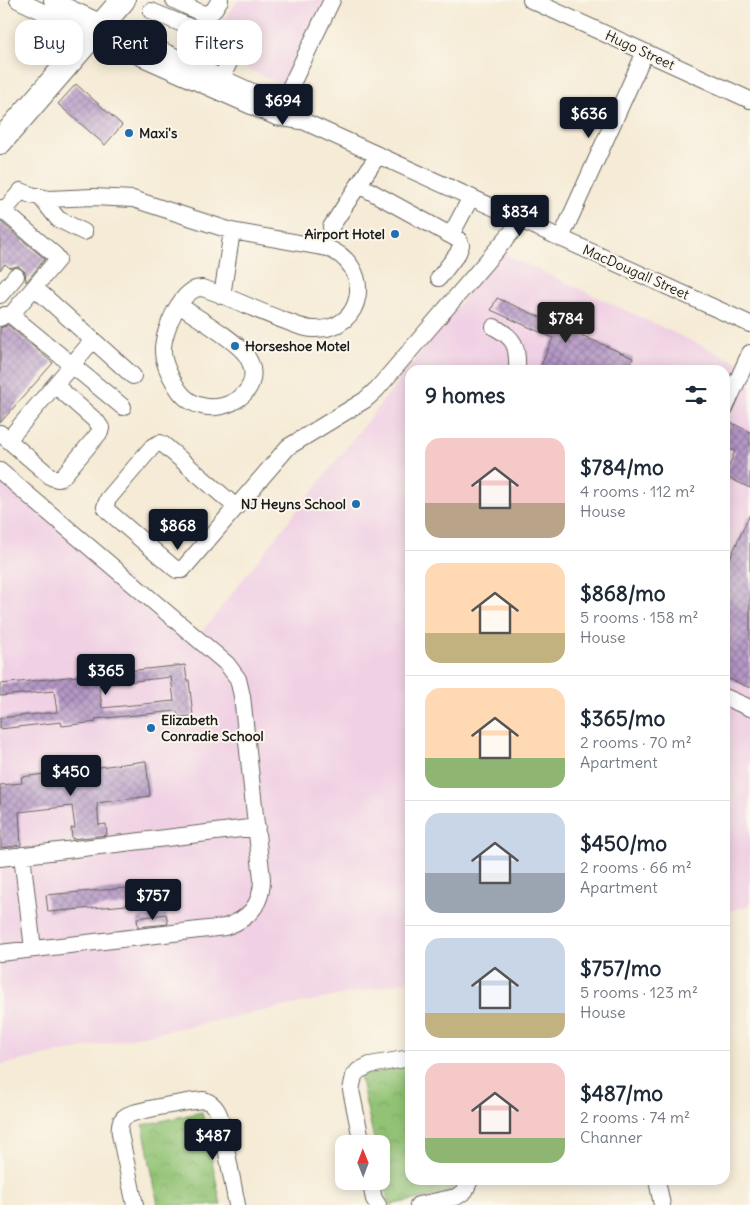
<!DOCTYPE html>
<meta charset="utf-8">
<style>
:root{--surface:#fff;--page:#f6f6f7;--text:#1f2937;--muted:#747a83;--line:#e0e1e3;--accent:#111827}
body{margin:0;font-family:Delius,sans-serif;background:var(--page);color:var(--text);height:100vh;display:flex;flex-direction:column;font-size:19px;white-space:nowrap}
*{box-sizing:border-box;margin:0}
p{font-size:16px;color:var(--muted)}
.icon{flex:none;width:28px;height:28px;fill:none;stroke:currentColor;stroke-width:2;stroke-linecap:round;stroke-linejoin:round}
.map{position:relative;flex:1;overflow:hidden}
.panel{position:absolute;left:405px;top:365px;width:325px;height:820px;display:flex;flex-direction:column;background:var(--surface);border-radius:15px;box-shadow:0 2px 12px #0003}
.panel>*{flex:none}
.hud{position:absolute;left:15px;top:20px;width:315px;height:45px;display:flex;gap:10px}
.needle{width:32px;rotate:359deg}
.fabs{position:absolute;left:335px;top:1135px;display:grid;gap:10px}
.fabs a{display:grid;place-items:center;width:55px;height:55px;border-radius:10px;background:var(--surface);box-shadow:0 2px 12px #0003;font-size:25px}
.price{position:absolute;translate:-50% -42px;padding:0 11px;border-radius:5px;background:var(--accent);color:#fff;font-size:16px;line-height:32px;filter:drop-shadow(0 1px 2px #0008)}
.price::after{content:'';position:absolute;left:50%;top:30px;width:15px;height:11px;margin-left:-8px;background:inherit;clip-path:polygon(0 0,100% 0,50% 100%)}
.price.current{background:#222;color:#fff}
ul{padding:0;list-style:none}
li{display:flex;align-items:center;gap:15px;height:125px;padding:0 20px}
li+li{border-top:1px solid var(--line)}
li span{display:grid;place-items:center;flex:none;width:140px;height:100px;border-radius:15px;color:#555}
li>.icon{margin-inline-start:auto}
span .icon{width:60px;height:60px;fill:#fffc;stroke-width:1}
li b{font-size:21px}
h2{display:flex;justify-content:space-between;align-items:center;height:60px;padding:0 20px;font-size:21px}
.chip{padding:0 18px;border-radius:15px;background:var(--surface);box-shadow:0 2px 12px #0003;font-size:18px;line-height:45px}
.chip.current{background:var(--accent);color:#fff}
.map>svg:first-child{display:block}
.built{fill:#f0d0e4}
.park{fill:url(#park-crowns);stroke:#577048}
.building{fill:url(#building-cross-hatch);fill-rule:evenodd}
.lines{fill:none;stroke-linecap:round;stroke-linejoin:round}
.minor-casing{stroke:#68645d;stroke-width:18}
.highway-casing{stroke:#68645d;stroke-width:26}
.minor{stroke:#fff;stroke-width:16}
.highway{stroke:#fff;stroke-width:24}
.poi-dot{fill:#1f6fb2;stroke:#fbf7ec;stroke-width:2}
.labels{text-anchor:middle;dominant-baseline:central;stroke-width:4;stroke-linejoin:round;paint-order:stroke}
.street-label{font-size:14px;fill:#1c1c1c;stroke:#fbf7ec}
.poi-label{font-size:14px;font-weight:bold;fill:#1c1c1c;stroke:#fbf7ec;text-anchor:start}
</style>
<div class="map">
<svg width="750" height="1205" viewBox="0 0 750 1205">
<defs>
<pattern id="park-crowns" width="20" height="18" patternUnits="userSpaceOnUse" patternTransform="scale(1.25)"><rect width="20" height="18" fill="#92c374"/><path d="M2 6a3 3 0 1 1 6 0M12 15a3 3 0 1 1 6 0" fill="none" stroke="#7da764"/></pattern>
<pattern id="building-cross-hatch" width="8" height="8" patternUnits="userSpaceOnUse" patternTransform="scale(1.25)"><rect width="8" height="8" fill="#b598c6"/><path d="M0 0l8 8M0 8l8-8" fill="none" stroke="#927ba0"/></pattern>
</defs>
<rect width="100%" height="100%" fill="#fbf7ec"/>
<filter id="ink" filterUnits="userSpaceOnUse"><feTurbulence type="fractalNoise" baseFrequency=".02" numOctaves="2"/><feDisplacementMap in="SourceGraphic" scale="10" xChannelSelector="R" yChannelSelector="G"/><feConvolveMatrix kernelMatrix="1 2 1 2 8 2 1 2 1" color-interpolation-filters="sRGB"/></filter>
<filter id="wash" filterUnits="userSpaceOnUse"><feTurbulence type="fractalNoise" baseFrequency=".0096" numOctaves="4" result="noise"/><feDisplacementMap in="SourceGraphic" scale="20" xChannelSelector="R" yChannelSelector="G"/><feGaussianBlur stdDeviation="1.12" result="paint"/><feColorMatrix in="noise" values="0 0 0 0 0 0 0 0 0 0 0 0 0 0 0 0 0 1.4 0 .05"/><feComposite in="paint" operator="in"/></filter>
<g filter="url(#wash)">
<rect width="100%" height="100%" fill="#f5ebd6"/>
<path class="built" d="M238,0H324L282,84L204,51Z
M500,252L750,368V906L725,912V370H410V981L0,1065V469L196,639Z"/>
<path class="park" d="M410,1065V1180H451L454,1192L389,1205L381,1172V1144H375L360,1076Z
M202,1112L221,1205H158L143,1125Z"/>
<g id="blocks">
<path class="building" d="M76,84L122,125L105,145L58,104Z
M0,221L45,259L26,282L25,272L18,266L10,268L5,264L0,270Z
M497,298L633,358L627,370H539L553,338L491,310Z
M8,325L53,363L0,423V328Z
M730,422L750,432V488L725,476L735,451L725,447V433Z
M750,514V688L725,677V569Z
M185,665L187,680H189L193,716L178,717L177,711L95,719L96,722L62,726L61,722L0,729V718L57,712L54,691L0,696V684ZM171,677L174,701L102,708L99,685Z
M146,761L150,796L97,803L99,825L106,824L107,835L72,839L71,828H75L72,806L19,812L21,845L1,848L0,785L22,783L21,777Z
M126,888L127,905L48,912L46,895Z
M166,914L168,924L138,927L137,918Z"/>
</g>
</g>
<g filter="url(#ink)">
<use href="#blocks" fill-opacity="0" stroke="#68645d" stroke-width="1"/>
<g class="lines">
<defs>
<path id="minor" d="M18,0L104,41L276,117L301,121
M52,0L283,106L303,121L750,324
M174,0L199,12L207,14L213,11L220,0
M531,0L750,100
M151,11L214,37
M222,77L236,48
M277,115L332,0
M359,185L459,240L461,245L458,253L439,278
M41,198L58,219L84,232
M0,208L55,255L58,259L11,315
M4,211L21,191L31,195L49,199L93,197L133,199L232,231L327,248C374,265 366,331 314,329C305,329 296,325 288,322C259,312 231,297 202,288C181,287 162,333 163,351C163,364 171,378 178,389C204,429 274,396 246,355C236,340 196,317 179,305
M331,227L378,155
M451,235L471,197
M561,238L645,52
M35,288L133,376
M0,295L16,276
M222,296L232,231
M0,318L5,315H11L123,407
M494,327C515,338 518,346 517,370
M725,408L750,353
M0,433L51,477L58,479L63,476L100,432L101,428L97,422L55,385
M8,440L93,340
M0,471L227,664L238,679L242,696L262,879C262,905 249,919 225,927L0,953
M236,507L164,445L160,443L153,446L147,453L108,499L105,507L109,512L173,567L177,570H182L288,447L365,400L377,389L522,220
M725,697L750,708
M22,855L33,949
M0,858L257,827
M362,1144L351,1090L354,1076L358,1071L370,1065L410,1058
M657,1180L662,1205
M370,1181L374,1199L378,1205
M135,1205L120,1134C119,1127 119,1120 126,1116C136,1110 191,1101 204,1100C213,1103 217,1108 220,1117L237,1205
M418,1205L456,1197L465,1191L470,1180"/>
<path id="highway" d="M0,142L123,0"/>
</defs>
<use href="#minor" class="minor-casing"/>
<use href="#highway" class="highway-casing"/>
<use href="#minor" class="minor"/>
<use href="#highway" class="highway"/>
</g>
</g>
<g class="poi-dot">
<circle cx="129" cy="133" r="5"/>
<circle cx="395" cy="234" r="5"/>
<circle cx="235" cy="346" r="5"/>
<circle cx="356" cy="504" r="5"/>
<circle cx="151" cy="728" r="5"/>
</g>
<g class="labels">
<g class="street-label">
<text transform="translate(640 50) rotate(25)">Hugo Street</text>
<text transform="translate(636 272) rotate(24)">MacDougall Street</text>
</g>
<g class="poi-label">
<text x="139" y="133">Maxi's</text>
<text x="385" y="234" text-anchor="end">Airport Hotel</text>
<text x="245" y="346">Horseshoe Motel</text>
<text x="346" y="504" text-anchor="end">NJ Heyns School</text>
<text x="161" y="720">Elizabeth<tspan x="161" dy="16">Conradie School</tspan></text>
</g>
</g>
</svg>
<div class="fabs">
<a><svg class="needle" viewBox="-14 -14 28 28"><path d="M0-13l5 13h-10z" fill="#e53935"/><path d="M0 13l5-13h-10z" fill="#747a83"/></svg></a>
</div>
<b class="price" style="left:283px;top:126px">$694</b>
<b class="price" style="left:589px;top:139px">$636</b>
<b class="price" style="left:520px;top:237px">$834</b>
<b class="price current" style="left:566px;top:344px">$784</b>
<b class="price" style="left:178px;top:551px">$868</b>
<b class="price" style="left:106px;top:696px">$365</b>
<b class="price" style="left:71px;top:797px">$450</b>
<b class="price" style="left:153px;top:921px">$757</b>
<b class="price" style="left:213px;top:1161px">$487</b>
<div class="hud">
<a class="chip">Buy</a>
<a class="chip current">Rent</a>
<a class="chip">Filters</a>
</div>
<section class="panel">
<h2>9 homes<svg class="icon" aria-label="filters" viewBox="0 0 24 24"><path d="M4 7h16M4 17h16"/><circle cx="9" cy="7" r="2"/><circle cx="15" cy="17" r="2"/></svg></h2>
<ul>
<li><span style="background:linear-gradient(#f6c9c9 65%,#b9a48a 0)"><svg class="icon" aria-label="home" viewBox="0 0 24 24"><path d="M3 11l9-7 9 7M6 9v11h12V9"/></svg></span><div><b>$784/mo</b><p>4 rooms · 112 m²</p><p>House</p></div></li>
<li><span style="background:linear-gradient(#ffd9b3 70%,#c2b280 0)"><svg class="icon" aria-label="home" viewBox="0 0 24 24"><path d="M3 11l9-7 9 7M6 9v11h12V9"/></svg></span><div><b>$868/mo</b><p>5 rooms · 158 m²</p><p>House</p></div></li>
<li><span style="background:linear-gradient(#ffd9b3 70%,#8fb573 0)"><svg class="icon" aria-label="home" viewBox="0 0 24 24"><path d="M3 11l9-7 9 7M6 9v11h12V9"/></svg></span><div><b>$365/mo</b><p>2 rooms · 70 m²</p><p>Apartment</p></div></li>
<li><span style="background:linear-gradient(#c9d6e8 60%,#9aa5b1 0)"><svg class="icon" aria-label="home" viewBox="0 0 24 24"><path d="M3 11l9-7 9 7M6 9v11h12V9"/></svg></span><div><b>$450/mo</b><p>2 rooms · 66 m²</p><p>Apartment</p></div></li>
<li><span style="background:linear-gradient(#c9d6e8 75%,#c2b280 0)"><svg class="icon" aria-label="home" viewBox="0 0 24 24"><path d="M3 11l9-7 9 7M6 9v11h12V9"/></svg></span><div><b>$757/mo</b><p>5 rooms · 123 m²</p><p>House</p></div></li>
<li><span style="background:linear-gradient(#f6c9c9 75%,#8fb573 0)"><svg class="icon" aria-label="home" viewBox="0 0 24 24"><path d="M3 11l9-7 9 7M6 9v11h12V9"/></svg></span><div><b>$487/mo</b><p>2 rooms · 74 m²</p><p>Channer</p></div></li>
</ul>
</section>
</div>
